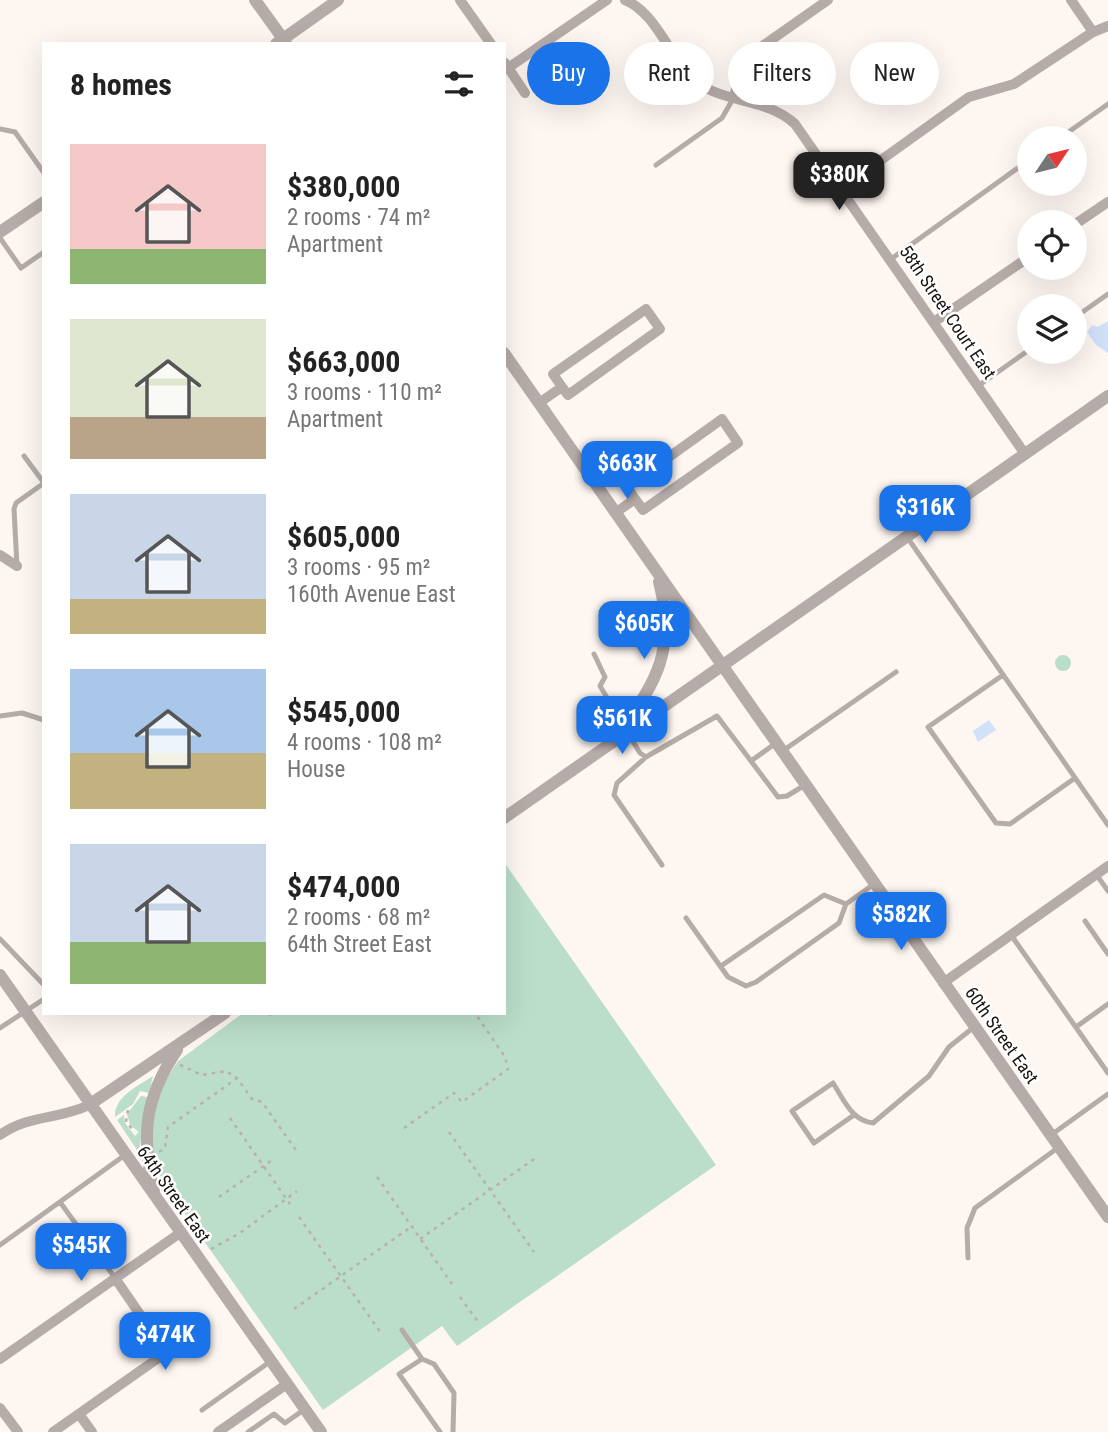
<!DOCTYPE html>
<meta charset="utf-8">
<style>
:root{--surface:#fff;--page:#f6f6f6;--text:#222;--muted:#767676;--accent:#1a73e8}
body{margin:0;font-family:"Roboto Condensed",sans-serif;background:var(--page);color:var(--text);height:100vh;display:flex;flex-direction:column;font-size:26px;white-space:nowrap}
*{box-sizing:border-box;margin:0}
p{font-size:23px;color:var(--muted)}
.icon{flex:none;width:38px;height:38px;fill:none;stroke:currentColor;stroke-width:2;stroke-linecap:round;stroke-linejoin:round}
.map{position:relative;flex:1;overflow:hidden}
.side{position:absolute;left:42px;top:42px;width:464px;height:973px;display:flex;flex-direction:column;background:var(--surface);border-radius:0px;box-shadow:0 7px 28px #0002}
.side>*{flex:none}
.top-card{position:absolute;left:527px;top:42px;width:476px;height:63px;display:flex;gap:14px}
.needle{width:46px;rotate:55deg}
.buttons{position:absolute;left:1017px;top:126px;display:grid;gap:14px}
.buttons a{display:grid;place-items:center;width:70px;height:70px;border-radius:50%;background:var(--surface);box-shadow:0 7px 28px #0002;font-size:35px}
.price{position:absolute;translate:-50% -60px;padding:0 16px;border-radius:14px;background:var(--accent);color:#fff;font-size:23px;line-height:46px;filter:drop-shadow(0 2px 4px #0008)}
.price::after{content:'';position:absolute;left:50%;top:42px;width:21px;height:16px;margin-left:-10px;background:inherit;clip-path:polygon(0 0,100% 0,50% 100%)}
.price.on{background:#222;color:#fff}
ul{padding:0;list-style:none}
li{display:flex;align-items:center;gap:21px;height:175px;padding:0 28px}
li span{display:grid;place-items:center;flex:none;width:196px;height:140px;border-radius:0px;color:#555}
li>.icon{margin-inline-start:auto}
span .icon{width:84px;height:84px;fill:#fffc;stroke-width:1}
li b{font-size:30px}
h2{display:flex;justify-content:space-between;align-items:center;height:84px;padding:0 28px;font-size:30px}
.tag{padding:0 24px;border-radius:32px;background:var(--surface);box-shadow:0 7px 28px #0002;font-size:24px;line-height:63px}
.tag.on{background:var(--accent);color:#fff}
.map>svg:first-child{display:block}
.green{fill:#badeca}
.water{fill:#d2e1fa}
.lines{fill:none;stroke-linecap:round;stroke-linejoin:round}
.path{stroke:#b8b1ac;stroke-width:2.5;stroke-dasharray:3.5 5;stroke-linecap:butt}
.service{stroke:#b5aba8;stroke-width:5}
.minor{stroke:#b5aba8;stroke-width:10}
.tertiary{stroke:#b5aba8;stroke-width:12}
.labels{text-anchor:middle;dominant-baseline:central;stroke-width:5;stroke-linejoin:round;paint-order:stroke}
.street-label{font-size:18px;fill:#18130e;stroke:#fff}
</style>
<div class="map">
<svg width="1108" height="1432" viewBox="0 0 1108 1432">
<rect width="100%" height="100%" fill="#fdf6f1"/>
<path class="green" d="M1055 663a8 8 0 1 1 16 0a8 8 0 1 1-16 0Z
M504,862L716,1165L457,1346L442,1326L323,1410L161,1180L152,1154L151,1134L159,1091L178,1061L243,1013H504Z
M153,1076L149,1093L140,1091L133,1104L115,1117C114,1097 138,1086 153,1076Z
M141,1096L147,1097L139,1153L117,1120L124,1115L125,1123L135,1136L139,1132L130,1125L127,1114Z"/>
<path class="water" d="M1108,321V353L1096,345L1087,332L1092,325L1098,327Z
M989,720L996,730L978,742L973,731Z"/>
<g class="lines">
<path class="path" d="M272,1013L270,1015L273,1019
M180,1065L202,1075L226,1071L237,1078L252,1099L262,1102L298,1153
M128,1110L126,1122L134,1131
M230,1118L290,1204
M404,1128L454,1093L462,1102L508,1069L505,1057L475,1013
M449,1132L534,1252
M159,1152L165,1148L168,1127L236,1079
M377,1177L452,1284
M219,1197L272,1160
M299,1217L381,1333
M420,1239L537,1157
M211,1249L240,1233L297,1191
M460,1297L479,1323
M294,1309L411,1227"/>
<path class="service" d="M0,129L15,132L44,173
M1060,138L1108,104
M656,165L722,118L734,97
M0,238L21,268L44,252
M891,259L1029,160
M1074,318L1108,294
M978,386L1029,350
M24,456L44,483
M907,537L1108,825
M17,566L14,509L16,503L44,483
M594,654L605,677L600,686L624,726
M1003,675L928,727L996,823L1010,824L1075,778
M0,716L22,713L44,720
M627,732L640,753L646,757L717,716L751,761L776,743
M784,750L896,672
M646,757L617,783L614,795L662,865
M751,761L778,797L787,796L805,785
M1096,874L1108,891
M686,918L728,977L746,986L756,982L839,923L846,904L874,884
M1085,921L1108,954
M1011,935L1108,1073
M0,939L44,985
M721,966L824,895L846,904
M1076,1027L1108,1004
M0,1028L44,999
M854,1115L814,1143L792,1111L833,1083C844,1100 852,1121 873,1123L929,1076L949,1047L974,1027
M1051,1135L1108,1094
M60,1202L115,1278
M0,1245L125,1155
M968,1258L967,1228L975,1208L1059,1147
M402,1330L422,1359L434,1364L454,1393L453,1432
M422,1359L399,1374L440,1432
M202,1410L271,1361
M248,1432L274,1414L285,1423L305,1409"/>
<path class="minor" d="M460,0L491,44
M625,0C657,13 670,59 696,81C723,104 766,97 795,124L1025,454
M1071,0L1093,32L1108,26
M505,63L525,93
M508,68L607,0
M734,97L740,72L754,52L828,0
M842,188L969,97L1014,84L1093,32
M1074,225L1108,202
M934,322L1029,257
M539,403L562,387L568,395L660,329L646,309L553,374L562,387
M615,513L635,499L643,510L738,443L722,419L627,487L635,499
M0,555L17,566
M943,983L1108,866
M0,1135C30,1114 58,1120 89,1105
M0,1359L180,1233
M0,1408L18,1432
M79,1414L92,1432
M53,1432L164,1354L163,1348L115,1278
M218,1432L287,1384"/>
<path class="tertiary" d="M255,0L286,43
M276,44L338,0
M0,232L44,202
M504,353L1108,1217
M619,732C658,683 676,646 659,582
M504,818L1108,396
M0,975L321,1432
M89,1105L225,1013
M154,1192C141,1136 144,1099 177,1050"/>
</g>
<g class="labels">
<g class="street-label">
<text transform="translate(948 312) rotate(56)">58th Street Court East</text>
<text transform="translate(1002 1035) rotate(55)">60th Street East</text>
<text transform="translate(174 1194) rotate(55)">64th Street East</text>
</g>
</g>
</svg>
<div class="buttons">
<a><svg class="needle" viewBox="-14 -14 28 28"><path d="M0-13l5 13h-10z" fill="#e53935"/><path d="M0 13l5-13h-10z" fill="#767676"/></svg></a>
<a><svg class="icon" aria-label="locate" viewBox="0 0 24 24"><circle cx="12" cy="12" r="6"/><path d="M12 2v4M12 18v4M2 12h4M18 12h4"/></svg></a>
<a><svg class="icon" aria-label="layers" viewBox="0 0 24 24"><path d="M12 4l9 5-9 5-9-5zM3 14l9 5 9-5"/></svg></a>
</div>
<b class="price on" style="left:839px;top:212px">$380K</b>
<b class="price" style="left:627px;top:501px">$663K</b>
<b class="price" style="left:925px;top:545px">$316K</b>
<b class="price" style="left:644px;top:661px">$605K</b>
<b class="price" style="left:622px;top:756px">$561K</b>
<b class="price" style="left:901px;top:952px">$582K</b>
<b class="price" style="left:81px;top:1283px">$545K</b>
<b class="price" style="left:165px;top:1372px">$474K</b>
<div class="top-card">
<a class="tag on">Buy</a>
<a class="tag">Rent</a>
<a class="tag">Filters</a>
<a class="tag">New</a>
</div>
<section class="side">
<h2>8 homes<svg class="icon" aria-label="filters" viewBox="0 0 24 24"><path d="M4 7h16M4 17h16"/><circle cx="9" cy="7" r="2"/><circle cx="15" cy="17" r="2"/></svg></h2>
<ul>
<li><span style="background:linear-gradient(#f6c9c9 75%,#8fb573 0)"><svg class="icon" aria-label="home" viewBox="0 0 24 24"><path d="M3 11l9-7 9 7M6 9v11h12V9"/></svg></span><div><b>$380,000</b><p>2 rooms · 74 m²</p><p>Apartment</p></div></li>
<li><span style="background:linear-gradient(#dfe7d0 70%,#b9a48a 0)"><svg class="icon" aria-label="home" viewBox="0 0 24 24"><path d="M3 11l9-7 9 7M6 9v11h12V9"/></svg></span><div><b>$663,000</b><p>3 rooms · 110 m²</p><p>Apartment</p></div></li>
<li><span style="background:linear-gradient(#c9d6e8 75%,#c2b280 0)"><svg class="icon" aria-label="home" viewBox="0 0 24 24"><path d="M3 11l9-7 9 7M6 9v11h12V9"/></svg></span><div><b>$605,000</b><p>3 rooms · 95 m²</p><p>160th Avenue East</p></div></li>
<li><span style="background:linear-gradient(#a9c7e8 60%,#c2b280 0)"><svg class="icon" aria-label="home" viewBox="0 0 24 24"><path d="M3 11l9-7 9 7M6 9v11h12V9"/></svg></span><div><b>$545,000</b><p>4 rooms · 108 m²</p><p>House</p></div></li>
<li><span style="background:linear-gradient(#c9d6e8 70%,#8fb573 0)"><svg class="icon" aria-label="home" viewBox="0 0 24 24"><path d="M3 11l9-7 9 7M6 9v11h12V9"/></svg></span><div><b>$474,000</b><p>2 rooms · 68 m²</p><p>64th Street East</p></div></li>
</ul>
</section>
</div>
